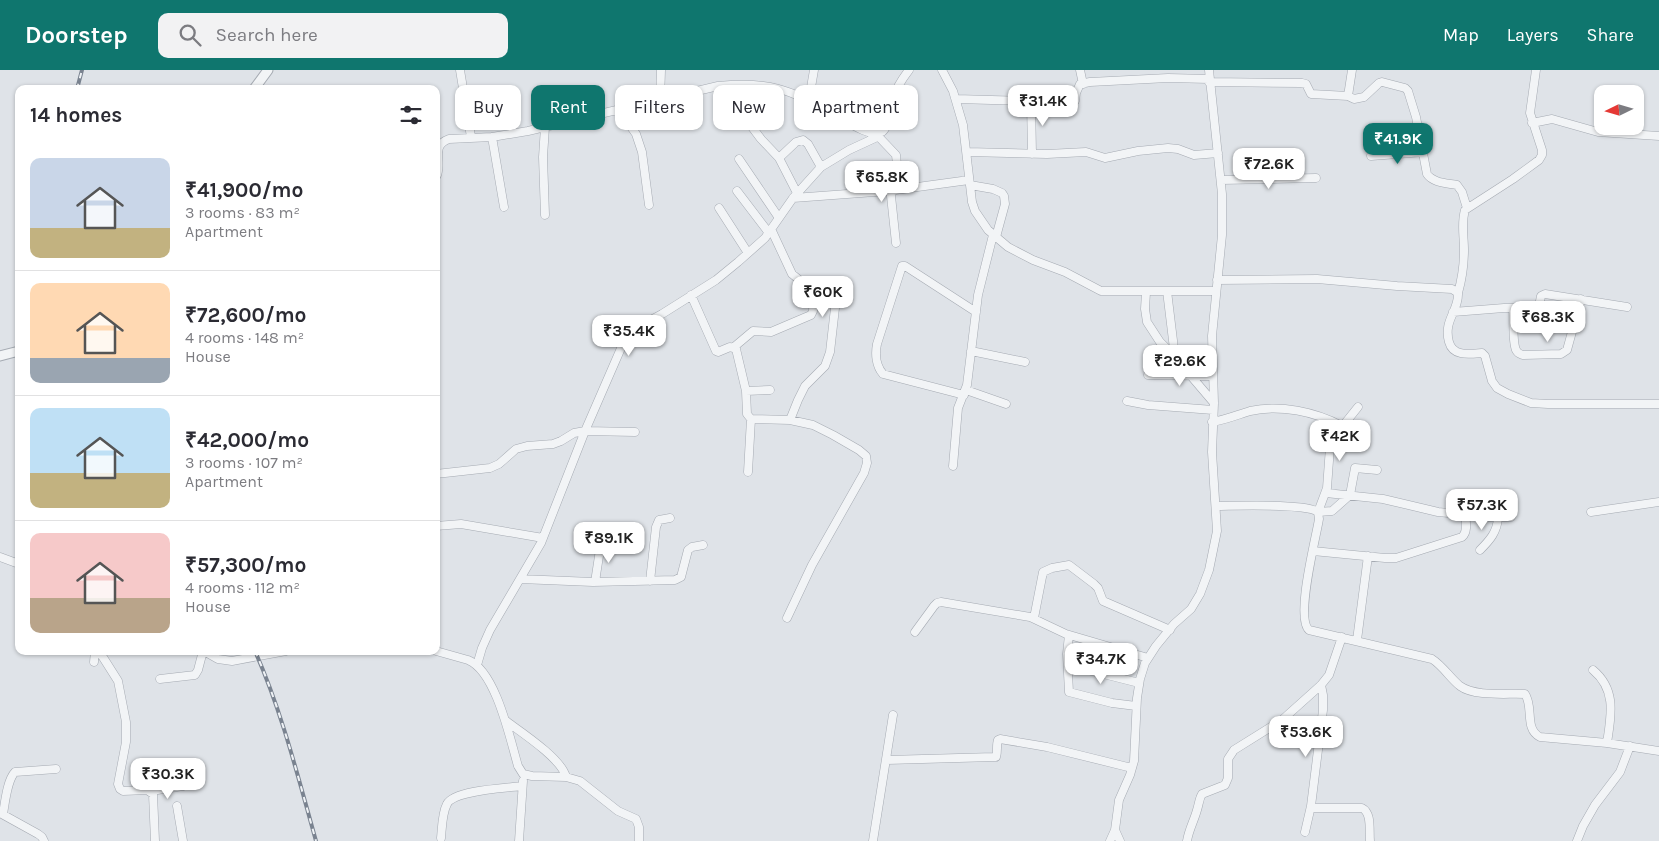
<!DOCTYPE html>
<meta charset="utf-8">
<style>
:root{--surface:#fff;--page:#f2f2f3;--text:#2b2b33;--muted:#7c7c81;--line:#e1e1e2;--accent:#0f766e}
body{margin:0;font-family:Karla,sans-serif;background:var(--page);color:var(--text);height:100vh;display:flex;flex-direction:column;font-size:19px;white-space:nowrap}
*{box-sizing:border-box;margin:0}
p{font-size:16px;color:var(--muted)}
.icon{flex:none;width:28px;height:28px;fill:none;stroke:currentColor;stroke-width:2;stroke-linecap:round;stroke-linejoin:round}
.map{position:relative;flex:1;overflow:hidden}
.sheet{position:absolute;left:15px;top:15px;width:425px;height:570px;display:flex;flex-direction:column;background:var(--surface);border-radius:10px;box-shadow:0 1px 4px #0004}
.sheet>*{flex:none}
.top-card{position:absolute;left:455px;top:15px;width:475px;height:45px;display:flex;gap:10px}
.needle{width:32px;rotate:265deg}
.tools{position:absolute;left:1594px;top:15px;display:grid;gap:10px}
.tools a{display:grid;place-items:center;width:50px;height:50px;border-radius:10px;background:var(--surface);box-shadow:0 1px 4px #0004;font-size:25px}
.price{position:absolute;translate:-50% -42px;padding:0 11px;border-radius:10px;background:#fff;color:#222;font-size:16px;line-height:32px;filter:drop-shadow(0 1px 2px #0008)}
.price::after{content:'';position:absolute;left:50%;top:30px;width:15px;height:11px;margin-left:-8px;background:inherit;clip-path:polygon(0 0,100% 0,50% 100%)}
.price.current{background:var(--accent);color:#fff}
ul{padding:0;list-style:none}
li{display:flex;align-items:center;gap:15px;height:125px;padding:0 15px}
li+li{border-top:1px solid var(--line)}
li span{display:grid;place-items:center;flex:none;width:140px;height:100px;border-radius:10px;color:#555}
li>.icon{margin-inline-start:auto}
span .icon{width:60px;height:60px;fill:#fffc;stroke-width:1}
li b{font-size:21px}
h2{display:flex;justify-content:space-between;align-items:center;height:60px;padding:0 15px;font-size:21px}
.tag{padding:0 18px;border-radius:10px;background:var(--surface);box-shadow:0 1px 4px #0004;font-size:18px;line-height:45px}
.tag.current{background:var(--accent);color:#fff}
header{display:flex;align-items:center;gap:30px;box-sizing:border-box;height:70px;padding:0 25px;background:var(--accent);color:#fff}
header strong{font-size:24px}
nav{display:flex;gap:28px;margin-inline-start:auto;font-size:18px}
.search{width:350px;height:45px;background:var(--page);display:flex;align-items:center;gap:12px;box-sizing:border-box;padding:0 18px;border-radius:10px;color:var(--muted);font-size:19px}
.map>svg:first-child{display:block}
.lines{fill:none;stroke-linecap:round;stroke-linejoin:round}
.minor-casing{stroke:#a5aab2;stroke-width:9}
.tertiary-casing{stroke:#a5aab2;stroke-width:11}
.minor{stroke:#f2f4f6;stroke-width:8}
.tertiary{stroke:#f2f4f6;stroke-width:9}
.rail-casing{stroke:#7a8390;stroke-width:4}
.rail{stroke:#eff2f5;stroke-width:2;stroke-dasharray:5.5;stroke-linecap:butt}
</style>
<header>
<strong>Doorstep</strong>
<div class="search"><svg class="icon" aria-label="search" viewBox="0 0 24 24"><circle cx="10" cy="10" r="6"/><path d="M15 15l6 6"/></svg>Search here</div>
<nav><a>Map</a><a>Layers</a><a>Share</a></nav>
</header>
<div class="map">
<svg width="1659" height="771" viewBox="0 0 1659 771">
<rect width="100%" height="100%" fill="#dfe3e8"/>
<g class="lines">
<defs>
<path id="minor" d="M460,0L471,67
M942,0L953,21L963,55L972,132L975,141L988,160L1008,177L1033,190L1065,202L1101,221H1216
M1080,0L1083,14
M1209,12L1302,13L1306,14L1311,24L1348,26L1354,29L1364,27L1379,13L1382,12L1405,18L1408,21L1416,47L1427,104C1433,113 1447,113 1457,115L1462,122L1467,138
M734,15L746,49L761,69L779,88L797,123
M1348,26L1352,0
M809,29L814,0
M956,29L1028,31L1070,34L1075,31L1076,23L1080,14L1090,12L1168,8L1209,9
M660,30L661,0
M1031,31L1032,84
M619,40L636,64L642,82L649,135
M1532,53L1552,49L1598,62L1659,66
M545,57L543,87L545,145
M877,65L896,85L898,104L891,126L896,173
M492,67L504,137
M967,82L1047,84L1086,82L1105,88L1138,81L1168,78L1178,79L1194,85L1218,83
M1371,86L1424,82
M779,88L796,72L803,70L808,74L821,97
M739,89L779,148
M436,107C444,94 429,76 449,69L492,67L528,61L718,16C767,11 791,19 833,44C843,49 871,69 882,62C890,56 889,39 892,30C896,19 902,9 909,0
M1221,110L1316,108
M970,115L993,119L1002,123L1004,126L1005,134L996,167
M737,121L769,163
M793,128L888,121L969,110
M719,138L748,183
M771,159L792,204L807,216L832,230L835,238L830,282L825,296L805,316L798,330L790,350
M1217,210L1317,209L1397,216L1452,219L1458,223C1459,241 1443,250 1449,272C1453,287 1470,284 1482,283L1485,286L1492,311L1497,318L1508,324L1531,333L1548,334H1659
M1167,221L1175,287
M1146,222L1145,239L1147,252L1160,272L1188,299L1191,306L1214,333
M1458,223C1462,209 1464,195 1464,180C1464,166 1461,153 1465,140L1513,109L1539,90L1542,85V80L1530,43L1536,0
M691,225L716,281L718,282L730,277L736,279L746,321L747,344L751,349L790,350L813,355L833,365L859,380L866,386L867,393L864,403L812,495L787,548
M1513,238C1514,248 1512,271 1516,280C1518,284 1520,284 1523,285L1561,284L1567,280L1581,229
M1453,242L1504,238L1535,237L1539,236L1541,226L1545,224L1627,237
M734,277L753,261L771,262L811,245L813,241L814,221
M971,281L1025,292
M1148,305L1213,306
M1162,305L1169,282
M966,320L1006,334
M746,321L770,320
M964,325L883,304C876,296 875,284 877,274L902,196H905L976,242
M1127,331L1148,335L1213,340
M1358,337L1334,367L1330,377L1327,418L1318,442L1332,441L1350,425L1355,398L1377,400
M1212,352C1225,350 1237,345 1250,341C1280,334 1316,342 1342,356
M953,396L958,338L967,315L978,225L993,165
M748,402L751,349
M436,404L490,398L499,394L516,379L527,376L553,374L561,371L574,363L585,361L635,362
M1326,423L1383,429L1438,442L1490,447H1511
M1216,436C1235,436 1306,433 1318,442L1319,449C1316,468 1295,548 1309,560L1432,589C1443,596 1450,608 1460,616C1475,627 1507,623 1525,624C1534,637 1524,659 1540,667L1607,673L1659,681
M1591,442L1659,432
M436,456L461,454L543,468
M1480,480C1490,470 1497,462 1498,448
M1313,481L1385,488H1396L1462,467C1468,462 1466,452 1465,445
M0,487L19,494
M520,509L593,512L675,510L681,507L688,480L692,477L703,475
M650,511L656,457L659,450L670,448
M595,512L601,473
M1034,548L1043,502L1052,498L1069,495L1094,514L1098,518L1103,531L1170,560
M915,562L934,536L937,533L941,532L1030,547L1066,564L1148,588
M1069,565L1067,584L1069,622L1112,633L1136,636
M1357,570L1368,486
M99,581L118,611L126,652V672L118,714L120,719L123,721L147,720L153,724L155,771
M204,581L218,589L232,591L286,581
M436,581L468,590C496,601 510,669 518,696L523,704L532,706L566,707L580,711L618,741L636,749L639,757V771
M94,592L95,581
M477,595L482,578L490,560L541,473L585,361L625,269L636,258L662,244L716,210L738,192L765,168L793,128L821,97L849,80L875,68L878,63
M1068,595L1139,613
M1593,600C1617,620 1611,646 1607,673
M160,609L195,605L198,600L203,581
M506,651C521,662 562,689 566,707
M887,690L994,687H996C998,681 996,675 998,670L1000,669L1047,677L1132,698
M151,721L183,716
M177,736L183,771
M1311,738H1362C1372,743 1369,760 1370,771
M0,743L38,764L42,767L44,771
M3,744C5,733 7,710 15,702L56,699
M1115,760L1120,771
M1305,762L1311,736L1323,640V625L1321,615
M441,768C442,758 442,743 447,734C454,720 507,718 522,716
M519,771L523,711
M873,771L893,645
M1110,771L1115,760L1119,730L1130,705L1134,691L1137,628L1140,609L1145,593L1156,576L1174,554L1191,539L1200,524L1209,500L1217,461L1212,382L1214,333L1212,266L1222,165V124L1209,0
M1187,771C1189,759 1194,751 1197,740C1199,734 1199,729 1202,724L1225,715L1228,708V689L1234,680L1282,650L1321,615L1329,605L1342,567
M1577,771L1583,756L1595,735L1620,702L1630,676"/>
<path id="tertiary" d="M254,19L268,0
M0,286L19,281"/>
</defs>
<use href="#minor" class="minor-casing"/>
<use href="#tertiary" class="tertiary-casing"/>
<use href="#minor" class="minor"/>
<use href="#tertiary" class="tertiary"/>
<defs>
<path id="rail" d="M77,19L82,0
M255,581C282,642 298,707 316,771"/>
</defs>
<use href="#rail" class="rail-casing"/>
<use href="#rail" class="rail"/>
</g>
</svg>
<div class="tools">
<a><svg class="needle" viewBox="-14 -14 28 28"><path d="M0-13l5 13h-10z" fill="#e53935"/><path d="M0 13l5-13h-10z" fill="#7c7c81"/></svg></a>
</div>
<b class="price" style="left:1043px;top:57px">₹31.4K</b>
<b class="price current" style="left:1398px;top:95px">₹41.9K</b>
<b class="price" style="left:1269px;top:120px">₹72.6K</b>
<b class="price" style="left:882px;top:133px">₹65.8K</b>
<b class="price" style="left:823px;top:248px">₹60K</b>
<b class="price" style="left:1548px;top:273px">₹68.3K</b>
<b class="price" style="left:629px;top:287px">₹35.4K</b>
<b class="price" style="left:1180px;top:317px">₹29.6K</b>
<b class="price" style="left:1340px;top:392px">₹42K</b>
<b class="price" style="left:1482px;top:461px">₹57.3K</b>
<b class="price" style="left:609px;top:494px">₹89.1K</b>
<b class="price" style="left:1101px;top:615px">₹34.7K</b>
<b class="price" style="left:1306px;top:688px">₹53.6K</b>
<b class="price" style="left:168px;top:730px">₹30.3K</b>
<div class="top-card">
<a class="tag">Buy</a>
<a class="tag current">Rent</a>
<a class="tag">Filters</a>
<a class="tag">New</a>
<a class="tag">Apartment</a>
</div>
<section class="sheet">
<h2>14 homes<svg class="icon" aria-label="filters" viewBox="0 0 24 24"><path d="M4 7h16M4 17h16"/><circle cx="9" cy="7" r="2"/><circle cx="15" cy="17" r="2"/></svg></h2>
<ul>
<li><span style="background:linear-gradient(#c9d6e8 70%,#c2b280 0)"><svg class="icon" aria-label="home" viewBox="0 0 24 24"><path d="M3 11l9-7 9 7M6 9v11h12V9"/></svg></span><div><b>₹41,900/mo</b><p>3 rooms · 83 m²</p><p>Apartment</p></div></li>
<li><span style="background:linear-gradient(#ffd9b3 75%,#9aa5b1 0)"><svg class="icon" aria-label="home" viewBox="0 0 24 24"><path d="M3 11l9-7 9 7M6 9v11h12V9"/></svg></span><div><b>₹72,600/mo</b><p>4 rooms · 148 m²</p><p>House</p></div></li>
<li><span style="background:linear-gradient(#bfe0f5 65%,#c2b280 0)"><svg class="icon" aria-label="home" viewBox="0 0 24 24"><path d="M3 11l9-7 9 7M6 9v11h12V9"/></svg></span><div><b>₹42,000/mo</b><p>3 rooms · 107 m²</p><p>Apartment</p></div></li>
<li><span style="background:linear-gradient(#f6c9c9 65%,#b9a48a 0)"><svg class="icon" aria-label="home" viewBox="0 0 24 24"><path d="M3 11l9-7 9 7M6 9v11h12V9"/></svg></span><div><b>₹57,300/mo</b><p>4 rooms · 112 m²</p><p>House</p></div></li>
</ul>
</section>
</div>
